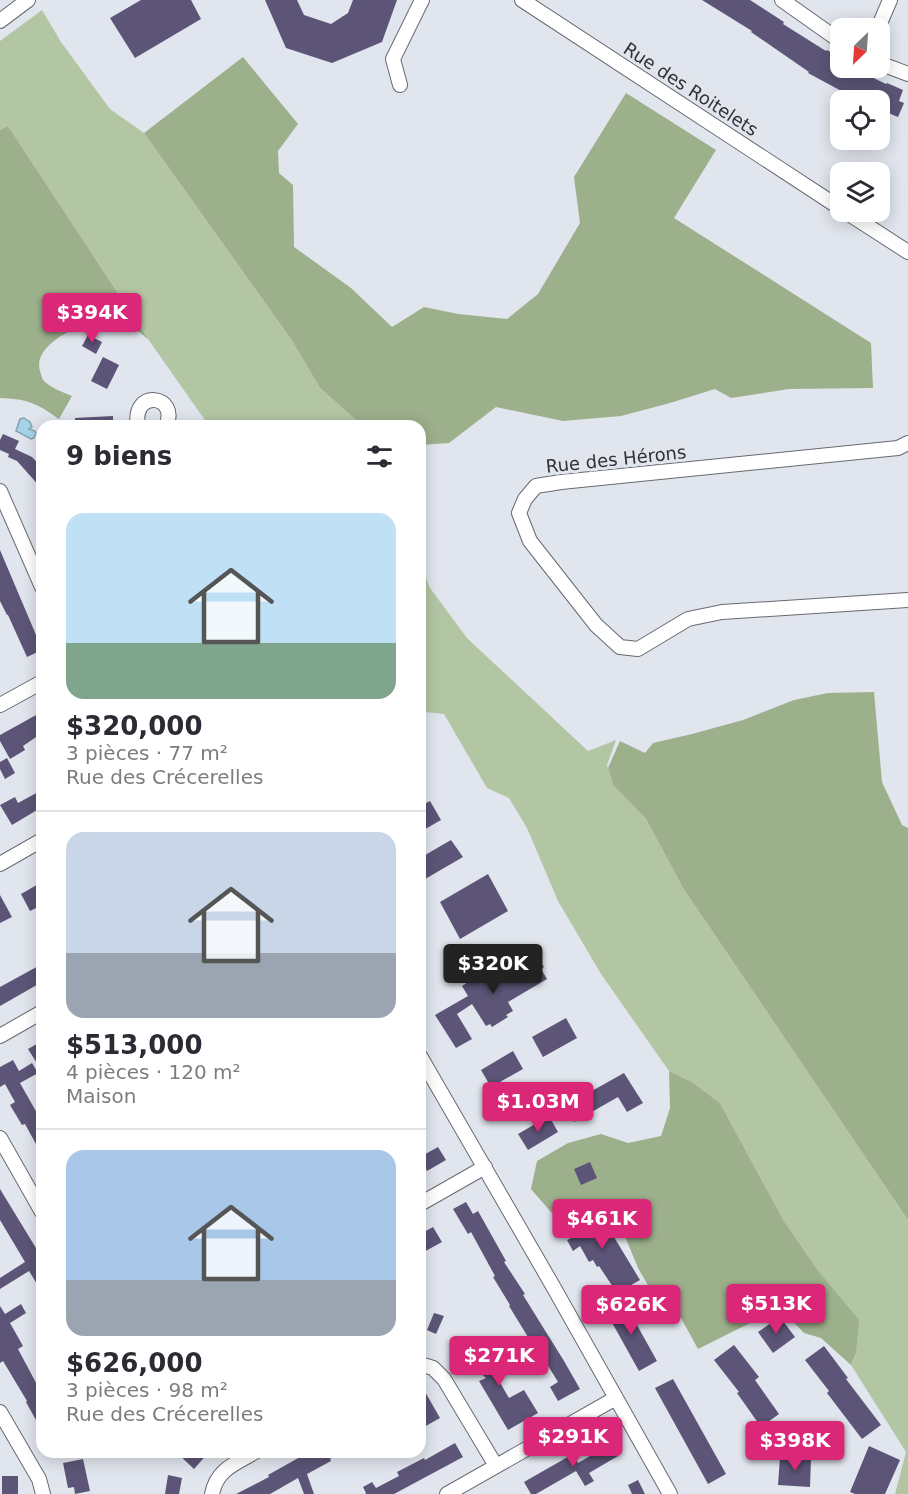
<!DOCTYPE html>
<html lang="fr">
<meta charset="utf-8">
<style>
:root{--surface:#fff;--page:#f7f7f7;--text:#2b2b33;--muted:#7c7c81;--line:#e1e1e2;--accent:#db2777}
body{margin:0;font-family:"DejaVu Sans",sans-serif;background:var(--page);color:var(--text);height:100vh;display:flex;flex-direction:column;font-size:22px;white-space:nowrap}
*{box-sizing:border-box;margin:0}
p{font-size:20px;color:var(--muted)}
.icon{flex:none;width:33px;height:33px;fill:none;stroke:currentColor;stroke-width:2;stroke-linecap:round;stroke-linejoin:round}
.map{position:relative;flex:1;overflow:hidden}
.panel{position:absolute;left:36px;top:420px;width:390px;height:1038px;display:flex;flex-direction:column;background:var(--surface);border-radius:18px;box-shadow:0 3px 15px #0003}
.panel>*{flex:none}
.needle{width:39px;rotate:205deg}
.controls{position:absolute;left:830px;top:18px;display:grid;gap:12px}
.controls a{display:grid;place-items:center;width:60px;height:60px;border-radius:12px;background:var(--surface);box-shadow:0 3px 15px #0003;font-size:30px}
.price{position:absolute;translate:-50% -51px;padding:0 14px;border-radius:6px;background:var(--accent);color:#fff;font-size:20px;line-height:39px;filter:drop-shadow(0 2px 3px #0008)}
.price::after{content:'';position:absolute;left:50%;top:36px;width:18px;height:14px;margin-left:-9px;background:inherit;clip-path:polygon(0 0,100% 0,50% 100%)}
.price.selected{background:#222;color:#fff}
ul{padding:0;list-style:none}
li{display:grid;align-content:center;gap:12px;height:318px;padding:0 30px}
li+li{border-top:2px solid var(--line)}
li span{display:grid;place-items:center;height:186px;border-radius:18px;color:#555}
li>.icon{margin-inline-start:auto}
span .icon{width:108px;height:108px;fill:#fffc;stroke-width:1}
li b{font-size:26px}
h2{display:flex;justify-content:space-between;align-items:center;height:72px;padding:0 30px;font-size:26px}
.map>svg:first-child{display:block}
.green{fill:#b3c6a4}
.forest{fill:#9db08c}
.water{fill:#a6d3e8;stroke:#83a3b2;stroke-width:1.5}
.building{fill:#5c5577}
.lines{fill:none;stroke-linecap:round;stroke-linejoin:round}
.minor-casing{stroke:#676a71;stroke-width:16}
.minor{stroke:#fff;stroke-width:14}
.labels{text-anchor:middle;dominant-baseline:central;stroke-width:6;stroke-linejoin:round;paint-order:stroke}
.street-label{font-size:18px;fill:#313235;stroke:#e1e5ed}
</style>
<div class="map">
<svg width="908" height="1494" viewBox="0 0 908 1494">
<rect width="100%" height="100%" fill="#e1e5ed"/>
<path class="green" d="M42,10L61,42L110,109L144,133L291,339L320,388L363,426H209L148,339L8,126L0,130V41Z
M420,562L430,588L467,638L588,751L616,740L607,765L613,785L646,819L683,888L908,1220V1494H895L906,1452L851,1365L856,1353L819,1272L784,1221L720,1103L692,1082L669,1071L601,974L558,901L527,828L509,798L487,788L444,714L424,712L420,705Z"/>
<path class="forest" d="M243,57L298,124L278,151L279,173L293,185L294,247L351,288L392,327L424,307L458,314L507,319L538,294L580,223L574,177L626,93L716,150L674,218L871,343L873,388L789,389L731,398L715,389L670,403L621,416L563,421L496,407L449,443L420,445V426H363L320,388L291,339L144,133Z
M8,126L148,339C141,334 133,326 125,324C113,321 100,321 88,324C69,329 33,348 40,371C41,374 42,378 43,380C50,388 63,392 72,396L59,419C36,403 28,399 0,398V130Z
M874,692L882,782L902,825L908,828V1220L683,888L646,819L613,785L608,768L620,741L645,753L653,743L692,734L743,720L794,700L828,693Z
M669,1071L692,1082L720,1103L784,1221L819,1272L859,1320L856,1353L851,1365L821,1338L804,1333L780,1308L698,1349L681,1318L663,1311L638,1268L622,1229L594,1202L557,1219L531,1189L537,1161L568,1143L601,1134L628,1143L661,1136L670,1108Z"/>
<path class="water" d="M24,418L30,422L32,427L29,429L35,431L36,433L34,438L31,439L16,431L20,419Z"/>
<path class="building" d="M141,0H191L201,19L135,58L110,18Z
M265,0H297L304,15L331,24L348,13L353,0H397L382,42L332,63L286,48Z
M702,0H750L784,22L783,24L826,51L827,50L840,57V68H853L886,84L887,83L903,90L899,101L904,103L898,117L879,109V100H858L808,73L809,72L751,32L752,31Z
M88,335L102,342L96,354L82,346Z
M103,357L119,365L107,389L91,381Z
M113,416V426H75V418Z
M3,434L19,441L15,449L32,457L42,468V489L17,461L8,457L9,454L0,450V440Z
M0,550L42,649V650L27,657L8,615H7L0,601Z
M38,714L42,720V733L23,746L25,750L10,759L0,741V735Z
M7,758L15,773L5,779L0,769V762Z
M42,790V807L12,825L0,805L15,797L18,803Z
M430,801L441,820L420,832V806Z
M451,840L463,857L420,882V858Z
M488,874L508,911L460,939L440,902Z
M42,882V905L30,911L21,894Z
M0,895L12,917L0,923Z
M527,946L535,958L537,957L544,967L541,969L547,979L508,1002L513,1011L506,1015L508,1017L492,1027L490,1024L486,1026L472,1004L457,1014L472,1039L456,1048L435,1015L468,996L462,986L488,969L495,980L511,970L505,960Z
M42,964V982L0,1006V987Z
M566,1018L577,1038L543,1057L532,1037Z
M42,1041V1071L28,1049Z
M513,1051L523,1069L491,1087L481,1070Z
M13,1060L19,1071L32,1063L38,1073L20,1083L42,1122V1155L25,1124L22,1125L10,1105L15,1102L5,1084L0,1087V1067Z
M624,1073L643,1103L627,1112L618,1097L574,1122L565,1106Z
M549,1116L558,1132L528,1150L518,1134Z
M438,1147L446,1160L427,1171L420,1157Z
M590,1162L597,1178L581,1185L574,1169Z
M0,1189L39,1253L42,1251V1292L29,1271L0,1289V1278L25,1262L0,1220Z
M466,1202L473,1214L478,1211L506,1261L504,1262L525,1294L523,1295L564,1361L580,1389L558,1401L550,1387L558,1382L530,1336L528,1337L509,1306L510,1305L493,1277L495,1276L471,1232L468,1234L453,1209Z
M597,1209L640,1280L617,1293L599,1266L597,1267L593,1260L589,1262L580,1246L573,1251L567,1240L571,1238L565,1228Z
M433,1227L442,1242L420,1254V1234Z
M623,1300L657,1361L639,1371L605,1310Z
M21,1304L26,1313L10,1323L23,1346L18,1349L42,1394V1431L26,1402L27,1401L3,1361L0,1363V1306L5,1314Z
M434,1313L444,1316L436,1334L427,1330Z
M780,1317L795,1337L773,1353L758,1332Z
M472,1340L495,1362L507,1355L512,1363L495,1374L509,1398L524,1390L538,1413L508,1430L479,1381L486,1378L460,1353Z
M734,1345L759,1377L755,1380L779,1414L761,1427L737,1393L739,1392L714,1360Z
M824,1346L848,1378L846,1379L881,1425L862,1439L827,1393L829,1391L805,1360Z
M673,1379L726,1474L708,1484L655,1388Z
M420,1383L440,1418L424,1427L420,1420Z
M606,1436L618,1456L589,1473L594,1481L585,1486L576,1471L536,1494H531L524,1482L573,1454L578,1463L597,1452L593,1444Z
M455,1443L463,1457L394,1494H365L366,1493L363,1487L372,1482L376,1488L399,1476L397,1472L424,1458L425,1460Z
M869,1446L900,1460L885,1494H855L850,1492Z
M176,1452H209L194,1469Z
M309,1452H342L330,1459L331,1461L307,1474L314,1494H304L298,1478L270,1494H236L269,1477L268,1475Z
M780,1457L811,1459L810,1487L778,1485Z
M83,1459L90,1491L75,1494L74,1487L68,1488L63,1463Z
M168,1475L182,1478L179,1494H165Z
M2,1476H18V1494H2Z
M638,1480L645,1494H632L628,1485Z"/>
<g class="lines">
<defs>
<path id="minor" d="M522,0L840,208
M782,0L840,41
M0,21L28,0
M878,28L890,0
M879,63L908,74
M400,85L393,59L422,0
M846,212L908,252
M138,426C131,388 180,395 166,426
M908,443L898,448L561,482L536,486L525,499L519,513L530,541L596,625L620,647L638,649L688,619L722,612L908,600
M0,491L42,587
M0,705L42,682
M0,864L42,840
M0,1036L42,1012
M420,1056L554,1288L670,1494
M0,1138L42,1212
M420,1204L485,1167
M420,1364L433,1368L444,1379L496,1466
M0,1412L39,1479L43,1494
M212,1494C217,1469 235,1464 255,1452
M447,1494L616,1398"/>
</defs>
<use href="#minor" class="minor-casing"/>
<use href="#minor" class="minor"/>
</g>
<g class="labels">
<g class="street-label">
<text transform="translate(691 89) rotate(33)">Rue des Roitelets</text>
<text transform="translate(616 459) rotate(-6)">Rue des Hérons</text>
</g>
</g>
</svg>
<div class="controls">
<a><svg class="needle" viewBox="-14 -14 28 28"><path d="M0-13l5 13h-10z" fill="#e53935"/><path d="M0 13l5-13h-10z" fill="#7c7c81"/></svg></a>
<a><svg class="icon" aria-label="locate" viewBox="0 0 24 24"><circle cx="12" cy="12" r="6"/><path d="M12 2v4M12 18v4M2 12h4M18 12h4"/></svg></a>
<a><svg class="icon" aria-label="layers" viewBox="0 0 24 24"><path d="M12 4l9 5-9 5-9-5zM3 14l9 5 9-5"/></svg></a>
</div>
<b class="price" style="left:92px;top:344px">$394K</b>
<b class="price selected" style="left:493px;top:995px">$320K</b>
<b class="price" style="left:538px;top:1133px">$1.03M</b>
<b class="price" style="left:602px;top:1250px">$461K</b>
<b class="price" style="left:776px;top:1335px">$513K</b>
<b class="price" style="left:631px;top:1336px">$626K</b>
<b class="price" style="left:499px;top:1387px">$271K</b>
<b class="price" style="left:573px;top:1468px">$291K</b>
<b class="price" style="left:795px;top:1472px">$398K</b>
<section class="panel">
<h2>9 biens<svg class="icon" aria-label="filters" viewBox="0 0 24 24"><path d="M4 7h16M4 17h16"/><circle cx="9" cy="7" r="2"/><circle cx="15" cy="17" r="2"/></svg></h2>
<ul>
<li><span style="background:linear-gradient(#bfe0f5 70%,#7fa58c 0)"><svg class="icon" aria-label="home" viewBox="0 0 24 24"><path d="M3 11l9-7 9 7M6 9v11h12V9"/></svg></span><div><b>$320,000</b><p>3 pièces · 77 m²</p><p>Rue des Crécerelles</p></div></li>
<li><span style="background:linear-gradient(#c9d6e8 65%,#9aa5b1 0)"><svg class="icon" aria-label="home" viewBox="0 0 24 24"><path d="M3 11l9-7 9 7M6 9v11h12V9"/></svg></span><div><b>$513,000</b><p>4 pièces · 120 m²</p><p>Maison</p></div></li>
<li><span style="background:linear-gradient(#a9c7e8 70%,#9aa5b1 0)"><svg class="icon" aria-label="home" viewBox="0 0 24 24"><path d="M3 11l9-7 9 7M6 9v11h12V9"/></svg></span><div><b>$626,000</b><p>3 pièces · 98 m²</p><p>Rue des Crécerelles</p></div></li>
</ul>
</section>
</div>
